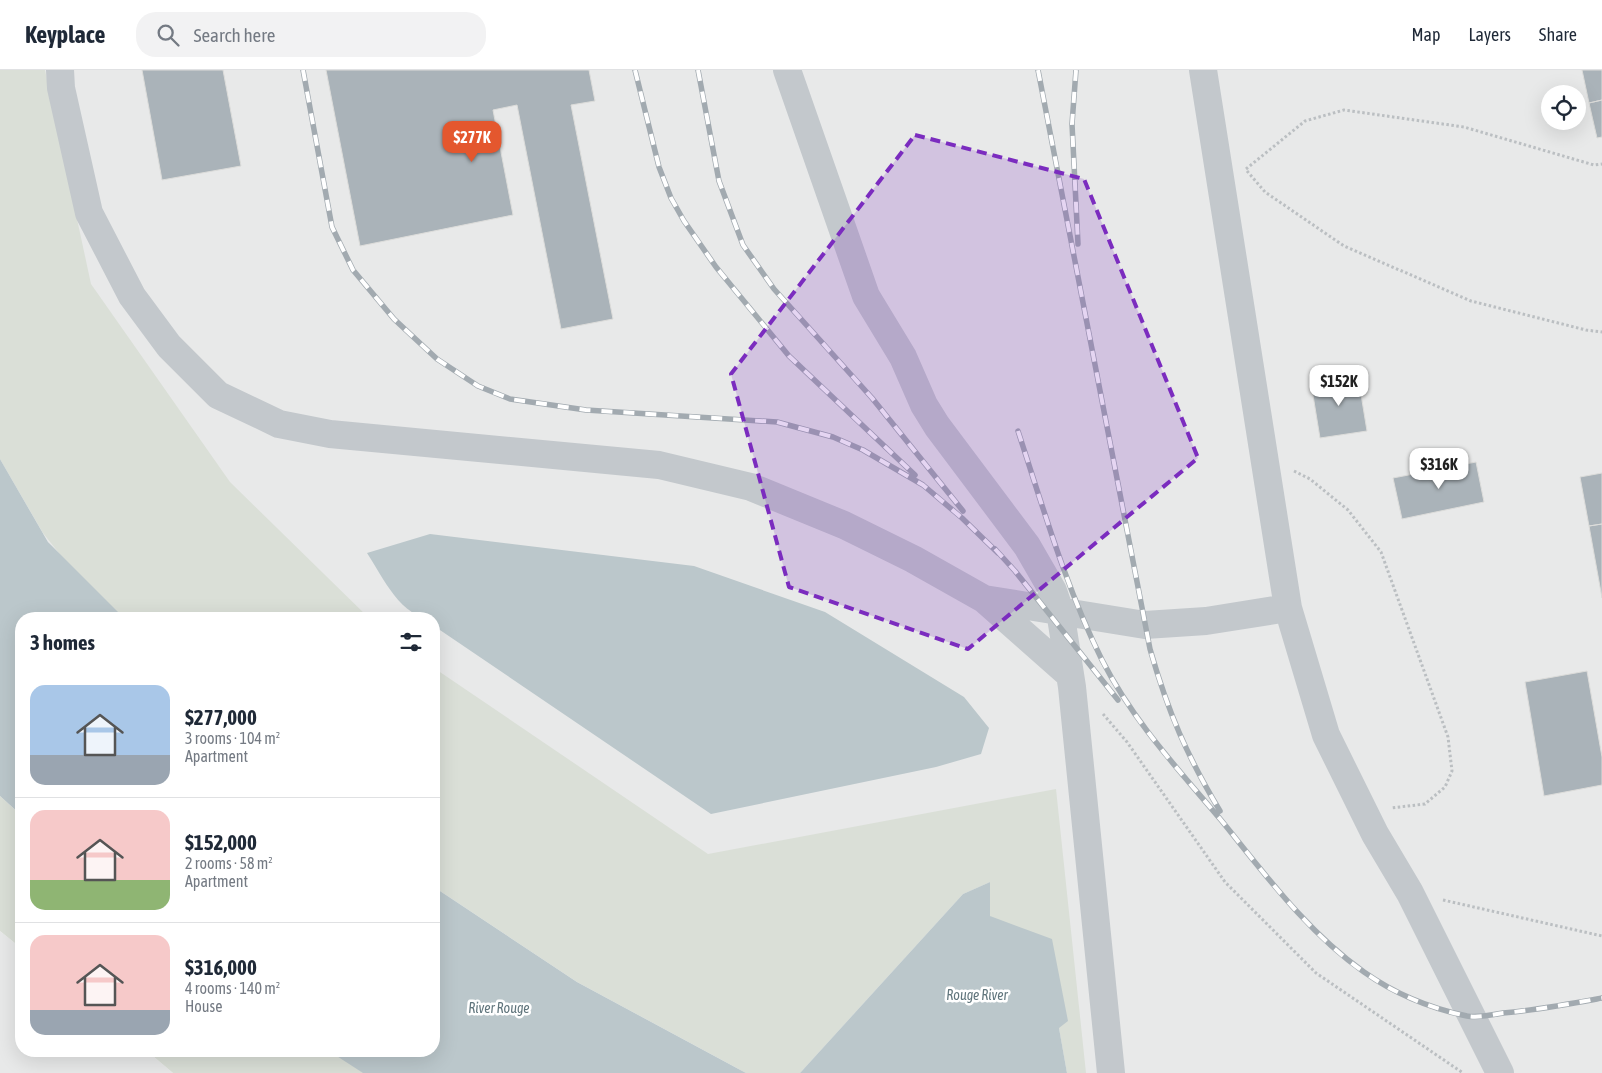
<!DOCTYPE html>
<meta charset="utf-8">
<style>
:root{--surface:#fff;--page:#f2f2f3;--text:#1f2937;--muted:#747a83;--line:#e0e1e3;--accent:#e4572e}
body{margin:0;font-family:"Asap Condensed",sans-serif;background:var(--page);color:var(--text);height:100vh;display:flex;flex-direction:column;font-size:19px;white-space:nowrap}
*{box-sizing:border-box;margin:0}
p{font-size:16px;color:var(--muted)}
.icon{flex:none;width:28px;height:28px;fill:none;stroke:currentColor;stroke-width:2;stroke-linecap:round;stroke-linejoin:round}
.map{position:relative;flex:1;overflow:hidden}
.sheet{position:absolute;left:15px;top:542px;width:425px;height:445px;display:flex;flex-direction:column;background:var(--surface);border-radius:20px;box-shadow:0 5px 20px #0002}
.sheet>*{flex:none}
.tools{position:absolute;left:1541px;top:15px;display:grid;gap:10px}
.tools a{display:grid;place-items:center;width:45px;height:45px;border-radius:50%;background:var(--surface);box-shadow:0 5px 20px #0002;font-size:25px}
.price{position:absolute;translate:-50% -42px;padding:0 11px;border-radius:10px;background:#fff;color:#222;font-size:16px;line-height:32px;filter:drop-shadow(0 1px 2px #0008)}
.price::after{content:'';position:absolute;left:50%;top:30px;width:15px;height:11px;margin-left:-8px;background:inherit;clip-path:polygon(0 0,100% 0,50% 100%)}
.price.on{background:var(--accent);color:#fff}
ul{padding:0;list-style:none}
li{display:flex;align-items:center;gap:15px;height:125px;padding:0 15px}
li+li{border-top:1px solid var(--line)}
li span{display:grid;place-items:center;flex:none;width:140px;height:100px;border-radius:15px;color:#555}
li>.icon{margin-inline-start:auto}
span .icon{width:60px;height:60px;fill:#fffc;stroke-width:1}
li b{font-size:21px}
h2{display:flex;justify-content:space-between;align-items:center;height:60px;padding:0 15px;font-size:21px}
header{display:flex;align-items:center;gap:30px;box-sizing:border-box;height:70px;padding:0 25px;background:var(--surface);border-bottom:1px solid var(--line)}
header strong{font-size:24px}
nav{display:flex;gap:28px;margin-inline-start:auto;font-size:18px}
.search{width:350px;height:45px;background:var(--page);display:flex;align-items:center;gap:12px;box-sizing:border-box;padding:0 18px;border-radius:20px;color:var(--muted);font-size:19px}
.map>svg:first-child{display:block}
.built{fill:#e8e9e9;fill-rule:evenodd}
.green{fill:#dadfd7}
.water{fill:#bbc7cb}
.building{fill:#aab3b9;stroke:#dcdcda}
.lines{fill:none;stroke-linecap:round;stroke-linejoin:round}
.path{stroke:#bbbfc2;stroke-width:3;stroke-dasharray:2.5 2.5;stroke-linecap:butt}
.minor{stroke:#c3c8cc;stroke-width:28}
.rail-casing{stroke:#a2aab0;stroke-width:5.5}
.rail{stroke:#fff;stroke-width:4;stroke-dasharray:11;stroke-linecap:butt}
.marked{fill:#7b2cbf;fill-opacity:0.2;stroke:#7b2cbf;stroke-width:4;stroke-dasharray:10 6;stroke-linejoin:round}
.labels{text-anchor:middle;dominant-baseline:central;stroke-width:5;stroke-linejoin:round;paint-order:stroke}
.water-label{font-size:14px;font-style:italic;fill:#60757c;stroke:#fff}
</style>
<header>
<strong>Keyplace</strong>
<div class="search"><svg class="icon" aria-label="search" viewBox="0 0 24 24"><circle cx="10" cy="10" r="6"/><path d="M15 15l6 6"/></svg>Search here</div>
<nav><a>Map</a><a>Layers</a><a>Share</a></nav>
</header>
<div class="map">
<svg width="1602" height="1003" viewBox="0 0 1602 1003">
<rect width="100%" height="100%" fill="#fafaf8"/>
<path class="built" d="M0,0H1602V1003H1067L1059,958L990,812L963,824L800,1003H746L434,817V549H111L48,472L0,389ZM1550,24H1578V51H1550Z
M0,861L21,878V981H147L173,1003H0Z"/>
<path class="green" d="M0,0H45L91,214L230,412L370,549H111L43,463L0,389Z
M434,598L708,784L1056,719L1086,1003H1067L1059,958L990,846V812L963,824L800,1003H746L577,912L434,817Z
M0,726L21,745V878L0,861Z
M147,981H331L364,1003H173Z"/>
<path class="water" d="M0,389L48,472L125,549H21V745L0,726Z
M430,464L694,496L825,542L964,627L989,658L981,684L936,697L711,744L434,556V549C401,549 383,507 367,483Z
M990,812V846L1052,869L1068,951L1059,958L1067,1003H800L963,824Z
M434,817L577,912L746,1003H363L329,981H434Z"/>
<path class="building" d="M142,0H223L241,96L162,110Z
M326,0H589L595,31L571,35L613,249L561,259L517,35L493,40L513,145L360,176Z
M1582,0H1602V30L1589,33Z
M1602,30V67L1597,68L1589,33Z
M1358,306L1367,361L1320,368L1311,313Z
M1476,392L1484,432L1402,449L1393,408Z
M1602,403V454L1589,456L1580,407Z
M1602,454V528L1589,456Z
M1587,601L1602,687V715L1544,726L1525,612Z"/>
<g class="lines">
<path class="path" d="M1246,99L1305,51L1344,40L1464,57L1594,95L1602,94
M1247,101L1265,122L1344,176L1471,231L1586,260L1602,262
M1294,401L1310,409L1348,440L1381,482L1448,667L1452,701L1445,717L1425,734L1391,738
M1103,644L1127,672L1225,812L1316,903L1463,1003
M1443,830L1602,866"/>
<path class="minor" d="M60,0L61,18L89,143L132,226L169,276L218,325L279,354L330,364L659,395L751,417L844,455L913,489L984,529L1070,605
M787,0L866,226L903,287L924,335L937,356L1027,476L1053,521L1060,541L1072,617L1111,1003
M1203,0L1288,538L1326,665L1375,764L1410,823L1500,1003
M984,529L1145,555L1206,551L1288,538"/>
<defs>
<path id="rail" d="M303,0L332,157L353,200L394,249L437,289L478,316L510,329L586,340L777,352L833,367L863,380L923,415L962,448L998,483
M635,0L659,97L671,128L684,151L716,197L789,286L915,405
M698,0L719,111L743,175L774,219L872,328L963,441
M1038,0L1150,579C1168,642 1187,686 1220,741
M1076,0L1072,54L1078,174
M1018,361C1043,437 1066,518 1102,590C1133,651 1178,699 1221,750C1264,803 1307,862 1364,902C1395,924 1429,938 1467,946C1478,948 1492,945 1503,943C1537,940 1569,934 1602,928
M995,479L1015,501L1118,630"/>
</defs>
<use href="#rail" class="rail-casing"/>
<use href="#rail" class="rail"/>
</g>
<path class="marked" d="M915,65L1084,109L1198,388L968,579L789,517L731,304Z"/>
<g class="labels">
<g class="water-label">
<text x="977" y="925">Rouge River</text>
<text x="499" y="938">River Rouge</text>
</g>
</g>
</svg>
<div class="tools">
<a><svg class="icon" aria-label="locate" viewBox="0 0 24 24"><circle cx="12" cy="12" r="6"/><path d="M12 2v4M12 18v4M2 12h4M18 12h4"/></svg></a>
</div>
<b class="price on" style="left:472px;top:93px">$277K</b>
<b class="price" style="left:1339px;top:337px">$152K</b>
<b class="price" style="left:1439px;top:420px">$316K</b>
<section class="sheet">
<h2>3 homes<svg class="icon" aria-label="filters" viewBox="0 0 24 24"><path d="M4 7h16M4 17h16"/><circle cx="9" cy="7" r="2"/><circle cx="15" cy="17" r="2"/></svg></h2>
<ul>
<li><span style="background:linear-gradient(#a9c7e8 70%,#9aa5b1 0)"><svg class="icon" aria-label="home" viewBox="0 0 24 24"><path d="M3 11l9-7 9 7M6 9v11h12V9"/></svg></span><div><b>$277,000</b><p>3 rooms · 104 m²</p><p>Apartment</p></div></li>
<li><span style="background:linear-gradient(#f6c9c9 70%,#8fb573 0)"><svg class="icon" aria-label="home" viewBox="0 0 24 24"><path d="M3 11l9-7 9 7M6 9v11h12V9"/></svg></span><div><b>$152,000</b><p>2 rooms · 58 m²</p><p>Apartment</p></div></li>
<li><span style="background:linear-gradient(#f6c9c9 75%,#9aa5b1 0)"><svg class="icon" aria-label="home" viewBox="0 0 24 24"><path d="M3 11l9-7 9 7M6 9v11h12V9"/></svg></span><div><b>$316,000</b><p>4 rooms · 140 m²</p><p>House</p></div></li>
</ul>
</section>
</div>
